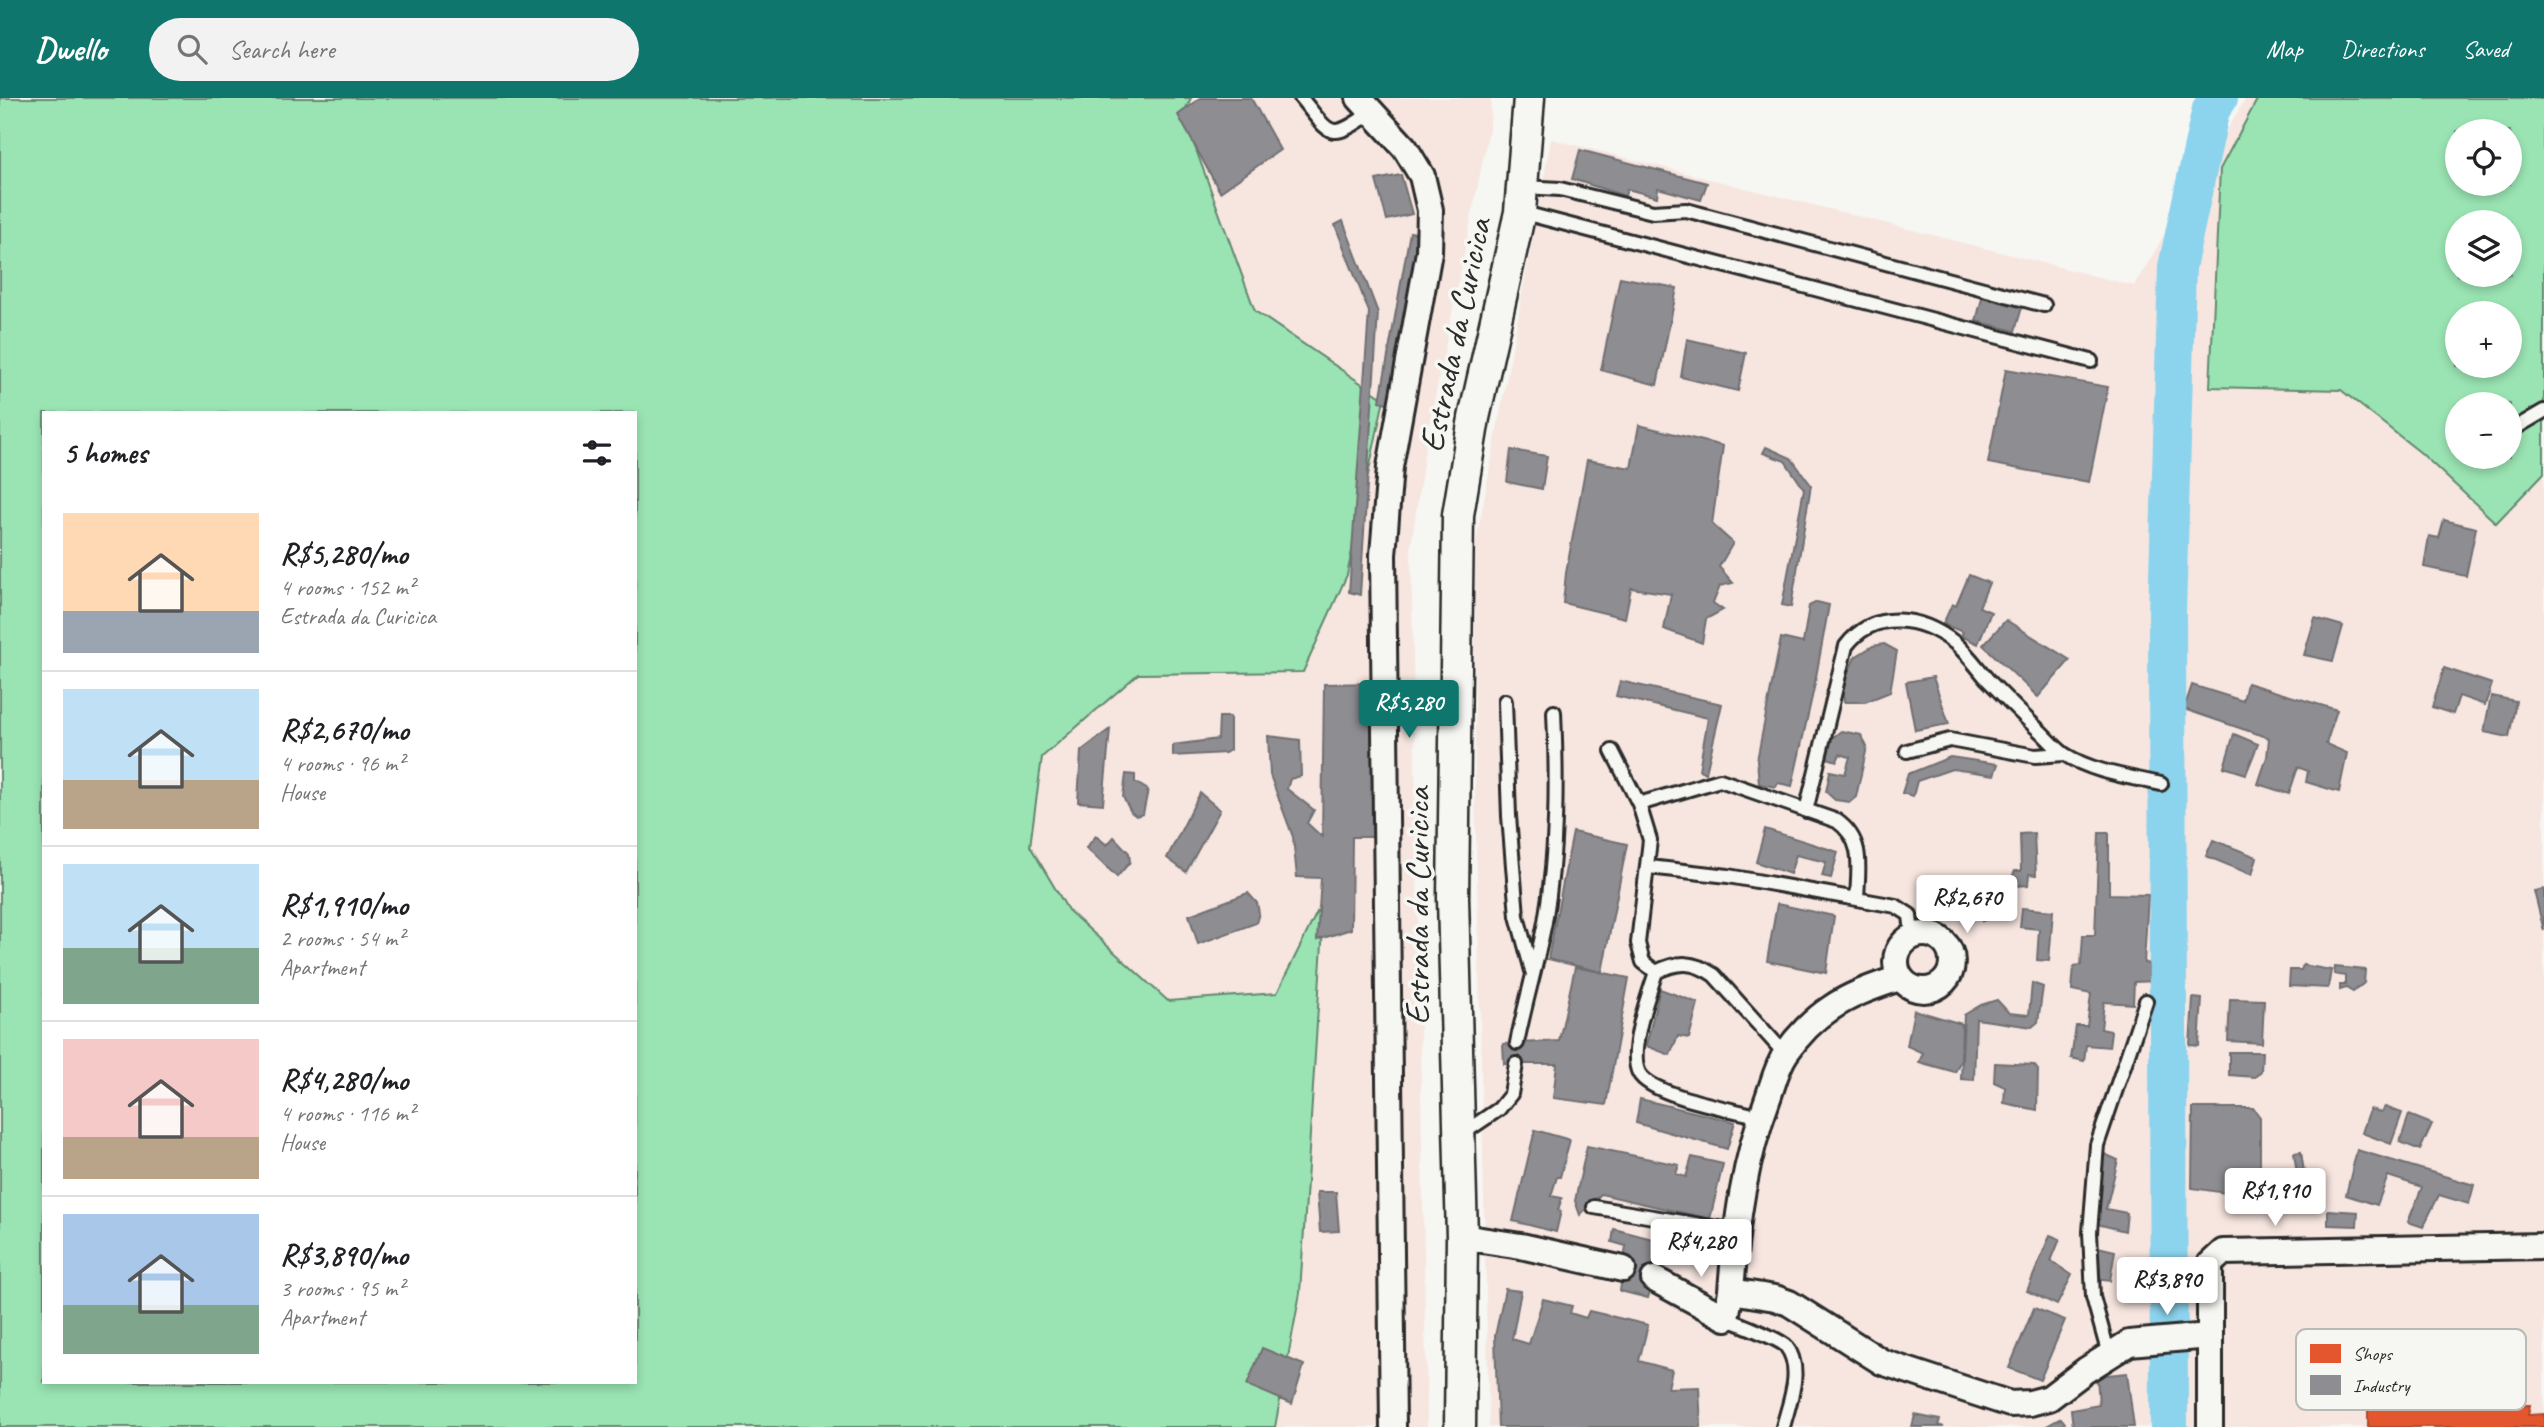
<!DOCTYPE html>
<meta charset="utf-8">
<style>
:root{--surface:#fff;--page:#f2f2f2;--text:#202124;--muted:#757577;--line:#e0e0e0;--accent:#0f766e}
body{margin:0;font-family:Caveat,sans-serif;background:var(--page);color:var(--text);height:100vh;display:flex;flex-direction:column;font-size:26px;white-space:nowrap}
*{box-sizing:border-box;margin:0}
p{font-size:23px;color:var(--muted)}
.icon{flex:none;width:38px;height:38px;fill:none;stroke:currentColor;stroke-width:2;stroke-linecap:round;stroke-linejoin:round}
.map{position:relative;flex:1;overflow:hidden}
.details{position:absolute;left:42px;top:313px;width:595px;height:973px;display:flex;flex-direction:column;background:var(--surface);border-radius:0px;box-shadow:0 4px 10px #0003}
.details>*{flex:none}
.tools{position:absolute;left:2445px;top:21px;display:grid;gap:14px}
.tools a{display:grid;place-items:center;width:77px;height:77px;border-radius:50%;background:var(--surface);box-shadow:0 4px 10px #0003;font-size:35px}
.price{position:absolute;translate:-50% -60px;padding:0 16px;border-radius:7px;background:#fff;color:#222;font-size:23px;line-height:46px;filter:drop-shadow(0 2px 4px #0008)}
.price::after{content:'';position:absolute;left:50%;top:42px;width:21px;height:16px;margin-left:-10px;background:inherit;clip-path:polygon(0 0,100% 0,50% 100%)}
.price.current{background:var(--accent);color:#fff}
ul{padding:0;list-style:none}
li{display:flex;align-items:center;gap:21px;height:175px;padding:0 21px}
li+li{border-top:2px solid var(--line)}
li span{display:grid;place-items:center;flex:none;width:196px;height:140px;border-radius:0px;color:#555}
li>.icon{margin-inline-start:auto}
span .icon{width:84px;height:84px;fill:#fffc;stroke-width:1}
li b{font-size:30px}
h2{display:flex;justify-content:space-between;align-items:center;height:84px;padding:0 21px;font-size:30px}
header{display:flex;align-items:center;gap:42px;box-sizing:border-box;height:98px;padding:0 35px;background:var(--accent);color:#fff}
header strong{font-size:33px}
nav{display:flex;gap:38px;margin-inline-start:auto;font-size:24px}
.search{width:490px;height:63px;background:var(--page);display:flex;align-items:center;gap:18px;box-sizing:border-box;padding:0 24px;border-radius:38px;color:var(--muted);font-size:26px}
.map>svg:first-child{display:block}
.built{fill:#f7e5df;fill-rule:evenodd}
.green{fill:#9ae4b3;stroke:#62886f;stroke-width:2;fill-rule:evenodd}
.shops{fill:#e4572e;stroke:#ac4a2d;stroke-width:2}
.industry{fill:#8d8d92;stroke:#707073;stroke-width:2}
.lines{fill:none;stroke-linecap:round;stroke-linejoin:round}
.river{stroke:#8cd3ed;stroke-width:38}
.service-casing{stroke:#2b2b2b;stroke-width:18}
.minor-casing{stroke:#2b2b2b;stroke-width:30}
.tertiary-casing{stroke:#2b2b2b;stroke-width:35}
.service{stroke:#f6f6f2;stroke-width:12}
.minor{stroke:#f6f6f2;stroke-width:24}
.tertiary{stroke:#f6f6f2;stroke-width:30}
.labels{text-anchor:middle;dominant-baseline:central;stroke-width:7;stroke-linejoin:round;paint-order:stroke}
.street-label{font-size:35px;fill:#2b2b2b;stroke:#f6f6f2}
.key{fill:#f6f6f2;stroke:#b9b9b6;stroke-width:2}
.key-label{font-size:19px;fill:#2b2b2b}
</style>
<header>
<strong>Dwello</strong>
<div class="search"><svg class="icon" aria-label="search" viewBox="0 0 24 24"><circle cx="10" cy="10" r="6"/><path d="M15 15l6 6"/></svg>Search here</div>
<nav><a>Map</a><a>Directions</a><a>Saved</a></nav>
</header>
<div class="map">
<svg width="2544" height="1329" viewBox="0 0 2544 1329">
<rect width="100%" height="100%" fill="#f6f6f2"/>
<filter id="ink" filterUnits="userSpaceOnUse"><feTurbulence type="fractalNoise" baseFrequency=".0143" numOctaves="2"/><feDisplacementMap in="SourceGraphic" scale="14" xChannelSelector="R" yChannelSelector="G"/><feConvolveMatrix kernelMatrix="1 2 1 2 8 2 1 2 1" color-interpolation-filters="sRGB"/></filter>
<g filter="url(#ink)">
<path class="built" d="M1114,0H1491L1490,26L1426,344L1411,448L1427,1329H1150L1018,789L1029,633L1229,223Z
M2246,0H2544V1329H1489L1475,689V450L1551,41L2134,188ZM2457,33H2510V86H2457ZM2457,124H2510V177H2457ZM2457,215H2510V268H2457ZM2457,306H2510V359H2457Z"/>
<path class="green" d="M0,0H1191L1183,16L1255,213L1384,301L1347,477L1303,574L1138,576L1042,659L1030,748L1068,812L1168,903L1277,895L1325,798L1300,1195L1275,1329H0ZM44,315H635V1284H44Z
M2258,0H2544V375L2496,425L2421,355L2341,292L2210,289L2220,71ZM2457,33H2510V86H2457ZM2457,124H2510V177H2457ZM2457,215H2510V268H2457ZM2457,306H2510V359H2457Z"/>
<path class="shops" d="M2530,1307L2528,1317L2544,1316V1329H2368V1308Z"/>
<path class="industry" d="M1200,0H1251L1280,52L1220,94L1178,17Z
M1580,52L1707,85L1701,102L1658,90L1657,99L1627,91L1625,98L1572,81Z
M1401,77L1412,116L1387,122L1376,82Z
M1343,123L1378,215L1360,497L1349,494L1369,214L1335,127Z
M1410,134L1423,136L1390,306L1380,303Z
M1620,179L1677,190L1657,287L1601,272Z
M1983,196L2023,206L2015,233L1976,223Z
M1687,241L1746,255L1738,293L1681,279Z
M2006,271L2108,289L2089,384L1988,365Z
M1639,327L1723,348L1712,426L1733,445L1719,469L1733,485L1720,488L1713,505L1723,512L1706,521L1702,545L1664,531L1671,496L1631,490L1625,520L1563,505L1566,475L1587,362L1631,370Z
M1766,349L1791,360L1811,387L1791,509L1782,507L1804,391L1785,363L1763,355Z
M1511,352L1547,358L1542,391L1507,384Z
M2444,422L2476,430L2466,478L2424,469L2429,438L2439,440Z
M1969,477L1989,485L1979,509L1991,514L1978,546L1961,538L1963,534L1943,526L1952,506L1956,508Z
M1817,504L1829,507L1814,590L1792,688L1778,685L1776,689L1759,686L1757,662L1781,540L1803,545L1809,508Z
M2315,520L2343,528L2333,563L2304,557Z
M2006,522L2070,562L2038,599L1983,547Z
M1884,546L1897,553L1890,594L1865,604H1844L1842,589L1855,559L1873,548Z
M2444,570L2492,586L2485,607L2459,598L2453,616L2432,609Z
M1933,579L1949,626L1915,632L1906,584Z
M1620,583L1722,606L1706,675L1699,672L1708,620L1616,598Z
M1376,585V739H1352L1351,831L1317,842L1321,780L1297,779L1293,739L1270,677L1268,638L1300,642L1301,678L1290,681L1287,691L1314,712L1307,725L1322,739L1324,586Z
M2247,585L2337,612L2326,646L2347,655L2339,694L2306,684L2308,673L2298,669L2289,696L2258,686L2267,659L2269,640L2184,611L2192,587L2243,603Z
M2491,598L2516,603L2509,639L2484,634Z
M1219,619H1230V652L1225,655L1173,658V647L1218,641Z
M1110,631L1103,706L1078,704L1081,653Z
M1841,633L1861,637L1867,649L1856,699L1850,704L1835,702L1826,694L1830,673L1845,676L1850,659L1840,656L1837,663L1824,659L1828,643Z
M2234,636L2258,646L2246,676L2224,669Z
M1950,659L1998,666L1994,677L1952,671L1917,683L1913,698L1902,695L1908,676Z
M1126,676L1135,677V684L1148,692L1143,716L1136,718L1131,714L1123,699Z
M1200,695L1220,712L1186,774L1167,760Z
M1765,731L1838,754L1831,780L1822,778L1826,764L1796,757L1790,776L1756,764Z
M1573,734L1627,746L1602,874L1548,861Z
M2034,735L2036,777L2029,776L2028,787L2016,788L2000,816L1982,823L1981,817L1996,811L2015,773H2021L2020,736Z
M2099,735H2109V796L2148,797L2144,865L2157,866V883L2134,884L2133,906L2104,904L2101,931L2111,933L2109,949L2086,947L2084,963L2071,960L2076,928H2087L2091,896L2072,892L2074,868L2081,867L2083,837H2095Z
M1096,738L1107,747L1114,739L1129,755L1130,764L1117,779L1086,750Z
M2213,742L2257,759L2252,777L2206,758Z
M2544,791V833L2534,793Z
M1248,795L1257,805L1259,815L1256,825L1198,846L1189,817Z
M1777,806L1834,818L1826,875L1767,863Z
M2022,810L2053,813L2049,863L2037,862L2039,831L2020,829Z
M2303,867L2331,872L2328,890L2289,888L2290,872H2301Z
M1575,869L1629,880L1606,1007L1553,1000L1557,966H1504L1503,946L1559,943Z
M2335,869L2365,872L2364,885L2353,894L2346,890L2340,892V887H2345V878L2334,876Z
M2032,885L2043,889L2038,924L2032,929L1976,921L1974,982L1961,981L1964,917L1981,907L1997,902L2009,915L2029,917Z
M1660,891L1698,905L1689,940L1678,938L1670,957L1646,948Z
M2193,900L2202,901L2199,948L2190,947Z
M2230,901L2264,902L2262,945L2228,943Z
M1914,912L1962,926L1961,962L1955,974L1919,964L1923,955L1907,948Z
M2229,954H2262L2261,973L2255,979L2229,977Z
M1995,965L2034,967L2038,972L2037,1012L2004,1005L2005,989L1994,984Z
M1640,1001L1735,1024L1727,1051L1636,1025Z
M2385,1009L2402,1015L2391,1046L2362,1035L2370,1011L2381,1014Z
M2193,1010H2253L2260,1019V1090L2252,1099L2192,1090Z
M2409,1017L2432,1026L2420,1052L2400,1044Z
M1535,1032L1570,1042L1560,1079H1557L1551,1098L1562,1100L1558,1112L1561,1113L1556,1134L1513,1123Z
M1587,1048L1679,1067L1676,1076L1686,1079L1692,1059L1723,1066L1710,1121L1601,1096L1580,1117L1575,1103Z
M2357,1052L2474,1087L2469,1106L2439,1097L2423,1129L2408,1124L2422,1089L2388,1078L2377,1107L2346,1097Z
M2100,1054L2118,1062L2106,1111L2127,1115L2125,1133L2093,1125Z
M2301,1054L2304,1074L2297,1076L2294,1055Z
M1317,1094H1336L1339,1133L1320,1134Z
M2328,1112L2358,1114L2357,1128L2328,1127Z
M1614,1131L1664,1144L1648,1200L1620,1193L1626,1148L1612,1144Z
M2050,1137L2060,1141L2051,1163L2072,1177L2057,1207L2027,1193Z
M2098,1149L2115,1153L2110,1183L2094,1181Z
M1505,1191L1521,1193L1512,1241L1529,1246L1543,1201L1572,1208L1570,1215L1586,1220L1589,1213L1648,1227L1639,1263L1672,1272L1668,1290L1699,1289L1701,1329H1498L1495,1238Z
M2034,1210L2065,1222L2040,1282L2009,1270Z
M1262,1250L1304,1267L1292,1306L1247,1287Z
M2127,1275L2134,1329H2073L2071,1312L2099,1307L2097,1278Z
M1915,1317L1940,1322L1938,1327L1944,1329H1912Z
M2061,1320L2065,1325L2061,1329H2045Z"/>
<g class="lines">
<path class="river" d="M2169,1329L2167,515L2177,169L2211,11L2219,0"/>
<defs>
<path id="service" d="M1301,0C1332,38 1329,44 1372,14
M1524,89L1560,91L1653,114L1686,112L2044,207
M1520,114L2091,263
M2510,333L2544,313
M1505,603L1509,718L1517,818L1532,873
M1612,653L1639,706L1650,742L1638,845L1643,864L1656,874
M1907,653L1950,642L2035,658L2064,656
M1639,706L1720,682L1837,723C1865,743 1858,770 1857,801
M1806,713L1846,548C1874,511 1921,518 1955,545C1967,555 1977,569 1987,581C2005,599 2022,617 2041,634C2048,641 2056,650 2064,656C2092,674 2130,679 2161,686
M1649,769L1728,778L1896,808L1910,817L1912,837
M1517,945C1525,905 1537,865 1545,824C1557,755 1557,684 1554,614
M1761,1019C1735,1012 1651,998 1639,975C1628,953 1648,898 1656,874C1679,863 1693,863 1714,877L1785,956
M1462,1036L1499,1011L1511,996L1516,966
M1594,1109L1736,1133
M1726,1220C1737,1225 1780,1241 1786,1248C1804,1271 1789,1305 1783,1329
M2109,1257L2093,1199L2090,1134L2097,1047L2146,903"/>
<path id="minor" d="M1359,0L1405,50L1422,78L1430,112L1429,154L1390,369L1383,457L1393,1329
M1896 864a28 28 0 1 1 56 0a28 28 0 1 1-56 0Z
M1899,880C1876,888 1851,896 1831,910C1814,921 1797,939 1786,955C1777,968 1773,986 1768,1000C1744,1064 1736,1125 1731,1193L1775,1200L1789,1205L1882,1264L2010,1306L2030,1305L2049,1300L2086,1272L2129,1245L2209,1238
M1462,1139L1521,1148L1623,1171
M1654,1181L1726,1220L1731,1193
M2210,1329V1166L2223,1154L2544,1148"/>
<path id="tertiary" d="M1460,1329L1462,1139L1453,800L1458,417L1474,320L1520,114L1529,0"/>
</defs>
<use href="#service" class="service-casing"/>
<use href="#minor" class="minor-casing"/>
<use href="#tertiary" class="tertiary-casing"/>
<use href="#service" class="service"/>
<use href="#minor" class="minor"/>
<use href="#tertiary" class="tertiary"/>
</g>
</g>
<g class="labels">
<g class="street-label">
<text transform="translate(1455 237) rotate(-78)">Estrada da Curicica</text>
<text transform="translate(1417 808) rotate(-90)">Estrada da Curicica</text>
</g>
</g>
<rect x="2296" y="1231" width="230" height="81" rx="10" class="key"/>
<rect x="2310" y="1246" width="31" height="19" fill="#e4572e"/>
<rect x="2310" y="1277" width="31" height="20" fill="#8d8d92"/>
<g class="key-label">
<text x="2353" y="1262">Shops</text>
<text x="2353" y="1294">Industry</text>
</g>
</svg>
<div class="tools">
<a><svg class="icon" aria-label="locate" viewBox="0 0 24 24"><circle cx="12" cy="12" r="6"/><path d="M12 2v4M12 18v4M2 12h4M18 12h4"/></svg></a>
<a><svg class="icon" aria-label="layers" viewBox="0 0 24 24"><path d="M12 4l9 5-9 5-9-5zM3 14l9 5 9-5"/></svg></a>
<a>+</a>
<a>−</a>
</div>
<b class="price current" style="left:1409px;top:642px">R$5,280</b>
<b class="price" style="left:1967px;top:837px">R$2,670</b>
<b class="price" style="left:2275px;top:1130px">R$1,910</b>
<b class="price" style="left:1701px;top:1181px">R$4,280</b>
<b class="price" style="left:2167px;top:1219px">R$3,890</b>
<section class="details">
<h2>5 homes<svg class="icon" aria-label="filters" viewBox="0 0 24 24"><path d="M4 7h16M4 17h16"/><circle cx="9" cy="7" r="2"/><circle cx="15" cy="17" r="2"/></svg></h2>
<ul>
<li><span style="background:linear-gradient(#ffd9b3 70%,#9aa5b1 0)"><svg class="icon" aria-label="home" viewBox="0 0 24 24"><path d="M3 11l9-7 9 7M6 9v11h12V9"/></svg></span><div><b>R$5,280/mo</b><p>4 rooms · 152 m²</p><p>Estrada da Curicica</p></div></li>
<li><span style="background:linear-gradient(#bfe0f5 65%,#b9a48a 0)"><svg class="icon" aria-label="home" viewBox="0 0 24 24"><path d="M3 11l9-7 9 7M6 9v11h12V9"/></svg></span><div><b>R$2,670/mo</b><p>4 rooms · 96 m²</p><p>House</p></div></li>
<li><span style="background:linear-gradient(#bfe0f5 60%,#7fa58c 0)"><svg class="icon" aria-label="home" viewBox="0 0 24 24"><path d="M3 11l9-7 9 7M6 9v11h12V9"/></svg></span><div><b>R$1,910/mo</b><p>2 rooms · 54 m²</p><p>Apartment</p></div></li>
<li><span style="background:linear-gradient(#f6c9c9 70%,#b9a48a 0)"><svg class="icon" aria-label="home" viewBox="0 0 24 24"><path d="M3 11l9-7 9 7M6 9v11h12V9"/></svg></span><div><b>R$4,280/mo</b><p>4 rooms · 116 m²</p><p>House</p></div></li>
<li><span style="background:linear-gradient(#a9c7e8 65%,#7fa58c 0)"><svg class="icon" aria-label="home" viewBox="0 0 24 24"><path d="M3 11l9-7 9 7M6 9v11h12V9"/></svg></span><div><b>R$3,890/mo</b><p>3 rooms · 95 m²</p><p>Apartment</p></div></li>
</ul>
</section>
</div>
